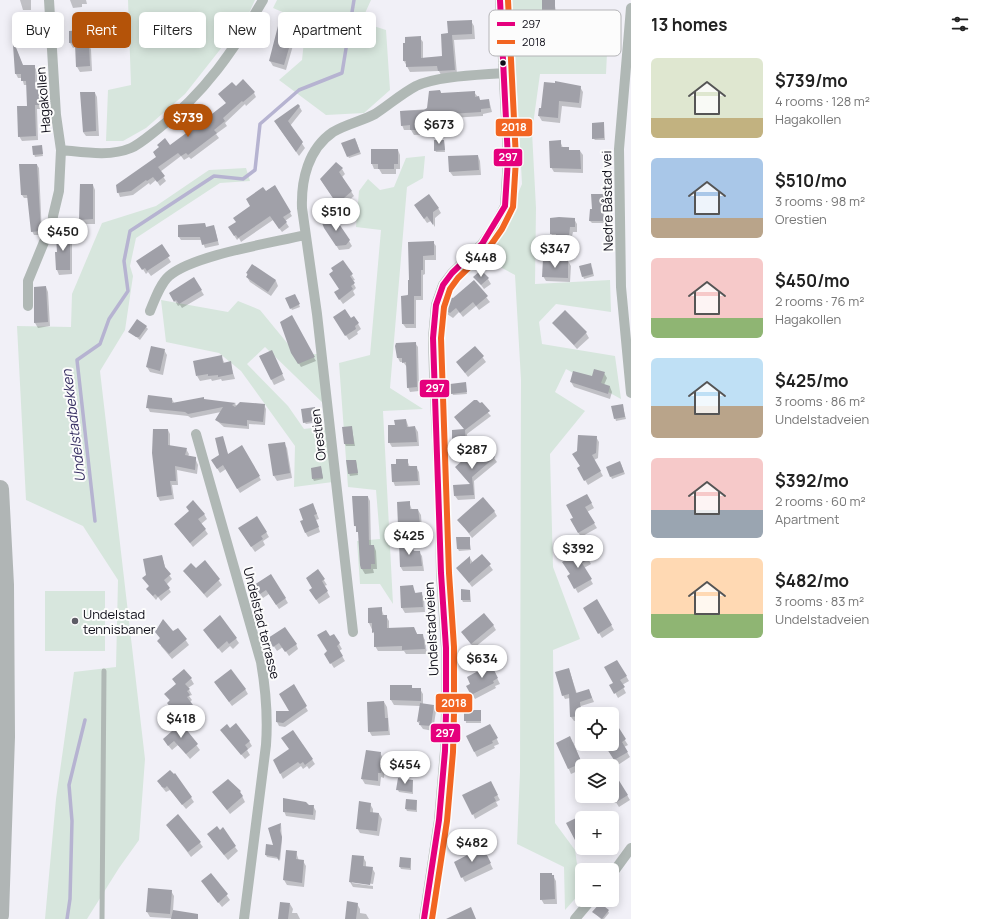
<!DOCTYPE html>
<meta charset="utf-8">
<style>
:root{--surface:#fff;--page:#f2f2f2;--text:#222;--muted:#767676;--accent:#b45309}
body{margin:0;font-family:Manrope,sans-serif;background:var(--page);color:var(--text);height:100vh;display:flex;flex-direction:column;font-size:15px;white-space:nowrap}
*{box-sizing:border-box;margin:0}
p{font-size:13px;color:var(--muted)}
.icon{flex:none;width:22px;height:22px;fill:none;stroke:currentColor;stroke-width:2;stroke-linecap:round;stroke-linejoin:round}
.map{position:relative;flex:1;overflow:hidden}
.panel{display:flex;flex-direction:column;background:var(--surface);width:360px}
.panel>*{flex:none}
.hud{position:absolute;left:12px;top:12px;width:380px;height:36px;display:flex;gap:8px}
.fabs{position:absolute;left:575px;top:707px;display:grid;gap:8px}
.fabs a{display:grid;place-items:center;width:44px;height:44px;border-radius:6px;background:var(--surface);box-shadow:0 2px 10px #0003;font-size:20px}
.price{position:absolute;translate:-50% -34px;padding:0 9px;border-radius:14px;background:#fff;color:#222;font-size:13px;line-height:26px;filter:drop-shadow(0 1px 2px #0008)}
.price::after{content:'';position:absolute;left:50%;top:24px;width:12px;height:9px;margin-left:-6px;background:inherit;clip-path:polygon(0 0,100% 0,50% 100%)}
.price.on{background:var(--accent);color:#fff}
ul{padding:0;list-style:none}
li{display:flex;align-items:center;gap:12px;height:100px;padding:0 20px}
li span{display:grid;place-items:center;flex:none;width:112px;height:80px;border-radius:6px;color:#555}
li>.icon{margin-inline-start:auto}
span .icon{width:48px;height:48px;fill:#fffc;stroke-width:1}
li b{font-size:17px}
h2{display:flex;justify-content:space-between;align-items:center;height:48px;padding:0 20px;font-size:17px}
.pill{padding:0 14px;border-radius:6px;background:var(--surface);box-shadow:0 2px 10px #0003;font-size:14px;line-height:36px}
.pill.on{background:var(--accent);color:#fff}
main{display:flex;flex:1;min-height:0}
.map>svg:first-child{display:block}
.green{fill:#d7e6dd}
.shadow{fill:#0003}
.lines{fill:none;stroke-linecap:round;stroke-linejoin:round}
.stream{stroke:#b6b3d1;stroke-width:3.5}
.building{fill:#a0a0a8}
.lane{stroke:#b0b8b5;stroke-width:5}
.street{stroke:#b0b8b5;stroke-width:10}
.highway{stroke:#b0b5b5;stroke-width:18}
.bus-1-casing{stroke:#fcfcfc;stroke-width:9}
.bus-2-casing{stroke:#fcfcfc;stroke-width:9}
.bus-1{stroke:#e5007d;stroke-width:6}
.bus-2{stroke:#f26522;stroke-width:6}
.bus-dot{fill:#0d0c17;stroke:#fcfcfc;stroke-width:1.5}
.poi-dot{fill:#5d5c65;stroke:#fcfcfc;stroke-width:1.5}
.labels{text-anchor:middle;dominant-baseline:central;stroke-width:4;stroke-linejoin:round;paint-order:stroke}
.street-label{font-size:13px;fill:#0d0c17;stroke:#fcfcfc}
.poi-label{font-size:13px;fill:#0d0c17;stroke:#fcfcfc;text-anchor:start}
.water-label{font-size:14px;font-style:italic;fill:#372f63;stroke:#fcfcfc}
.key{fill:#fcfcfc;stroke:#b4b4b7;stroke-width:1}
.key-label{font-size:11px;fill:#0d0c17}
.line-badge{stroke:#fcfcfc;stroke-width:1.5}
.badge-label{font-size:11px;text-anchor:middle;font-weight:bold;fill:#fff}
</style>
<main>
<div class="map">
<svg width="631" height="919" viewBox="0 0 631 919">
<rect width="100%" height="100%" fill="#f1f0f7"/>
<path class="green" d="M128,0H255L249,13L185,94L146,128L123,141H106L108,90L131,85Z
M277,0H371L361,22L386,30L390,90L364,113L326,115L279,80L302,60L306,22L273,8Z
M512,0H551L552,49L607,53L606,74H540L532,132L536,208L535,284L610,280L611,312L556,304L539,322L542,344L615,356L621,399L566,369L555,392L585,411L550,454L553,567L580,639L553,650L555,823L575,850L581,892L565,910L564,867L517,844L520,772L521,380L515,275L482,257L511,210L522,184Z
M425,156L423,178L407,187L390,388L423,409L383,411L393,604L380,584H360L357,541L380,539L376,490L348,487L339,363L370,355L381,230L356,227L359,191L368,179L380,190L394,187L406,158Z
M246,168L250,181L220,183L136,238L130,266L133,276L125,330L100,371L145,759L139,840L119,868L87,919H45L56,799L74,672L116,667L118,580L83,526L26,500L17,326L71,327L72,294L102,223L156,206L209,170Z
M161,300L228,312L238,301L260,310L297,355L317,354L324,404L265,347L247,364L288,406L304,429L327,426L333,482L294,487L295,446L241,371L219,353L166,342Z
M45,591H105V651H45Z"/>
<path class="shadow" d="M20,0H31V10H23Z
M70,0H86L87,4H82V7L73,8Z
M554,0L556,12H545L543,10Z
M471,21L474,26L475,39L454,40L457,74L441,75L439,71L410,72L404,61L420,38L423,42V58L443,57L449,34Z
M279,27L293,30L296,35L286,70L273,66L270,61Z
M80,31L83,36V45H88L91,49L92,71L80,72L77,67L76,47L73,48L70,43Z
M15,46L23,66H34L37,71V86L42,91V109H37L38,140L22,141L19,136L28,107L27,85H24L22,78H18L16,74Z
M556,82L580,87L583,92L581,108L562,106L560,123L542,121L539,116L540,109H542Z
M236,87L254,93L256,97L246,106L245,104L225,123L227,126L216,134L219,138L191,159L189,157L184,160L181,156L160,172L166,181L160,186L156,180L150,185L149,183L133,195L120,197L118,192L157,157L227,104L220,94Z
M440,91L442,94L474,92L481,101L489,100L492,112L483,114V116L436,119L437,134L414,135L411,130H404L402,125L401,111L428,109Z
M95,93L97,97L99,136H86L83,132Z
M299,106L302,111L290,126L305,148L299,156L278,126Z
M604,123L605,140H595L593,138Z
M356,141L361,154L349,158L348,156Z
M444,141L445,152H436L435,150Z
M560,141L563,148L570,151H580L583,155V173L554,172L551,167Z
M41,146L43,156L35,157L34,154Z
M398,150L400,155V169H396V174H382L379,169H374L372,164Z
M478,156L480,161L481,175L453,176L450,172Z
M37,165L39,168L42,235H34L32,231L29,198H24L22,195Z
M342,169L345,174L342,177L354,196L340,208L321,180Z
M93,185L95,190V224H82L80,220Z
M274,186L292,216L285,221L289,227L282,232L273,220L241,242L239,238L237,240L232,232L237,222L265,192Z
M603,195L604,223H592L590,221L593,210Z
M438,208L441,213L435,218V227L431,221L427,223L418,210Z
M574,219L577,224V232H573L571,241H560L558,238H553L551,233Z
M205,224L206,228L215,229L219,245L205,248L202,240H181L179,237Z
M323,224L349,241L352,246L349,249L339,250Z
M69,235L72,239V274L59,275L57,270L58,253Z
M433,242L436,246V260H425V274L423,275V300H416V328H406L403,324L410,281L409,243Z
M161,246L171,262L151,276L148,272L146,274L141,266Z
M568,261L571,266L570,282L546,281L543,276Z
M343,262L355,280L352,281L356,288L353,291L355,295L343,304L338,297L340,289L334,271Z
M252,265L276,281L278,286L271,296L250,282L247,277V273Z
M592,267L594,276L584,279L583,276Z
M475,277L488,279L491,284L484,289Z
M194,279L204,295L182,308L180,305L178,306L170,293Z
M474,282L490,302L479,310L476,306L463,317L459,312L453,318L447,314L444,309Z
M46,287L48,292L50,326L38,328L35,323Z
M295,295L300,307L292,310L291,308Z
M354,317L361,329L357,332L358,334L349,340L337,322Z
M554,323L586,333L589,338L577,349Z
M146,327L148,329L140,340L130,332Z
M305,343L316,361L301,367L292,352Z
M415,343L418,347L419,391L410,392L408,387L407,367L403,362H400L398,358L397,344Z
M475,347L486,362L468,377L457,362Z
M164,350L167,355L163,375L150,372L147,367Z
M221,356L225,364L230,363L235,379L222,381L221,379L212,381L211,379L200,381L197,376Z
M260,357H274L285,380L274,385Z
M604,373L607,378L604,385L610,387L612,392L610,399L574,387L571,382L593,378Z
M465,383L467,394L453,395L452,393Z
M172,399L174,403L204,400L235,404L237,406L264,405L266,409L265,425L249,424V429L224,427L216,420L221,412L191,418L188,416L150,412L148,408Z
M476,400L491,416L467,434L468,448L455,449L453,445L465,430L455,417Z
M612,407H623L626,419L616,421Z
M315,408L318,422L306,424L304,422Z
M406,420L409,428L415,427L418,432L419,446L392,447L389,442Z
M352,429L355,446H346L345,444Z
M168,430L170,434V446L186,449L189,454L188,457L195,458L198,465L197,474L177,470L178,485H172L174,499L160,501L158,497Z
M222,437L228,455L242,447L261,480L240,493L226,469L220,473L212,460L220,455Z
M596,437L599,442L598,458L594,460L603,476L588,485L578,468L581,467Z
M284,443L287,448L292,478L277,481L274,476Z
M481,446L487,452L489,451L497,462L474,481L475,499L458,500L455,496L471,485L456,467Z
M407,460L410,467H416L419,472L420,485L395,486L393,481L397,465Z
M356,461L358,475L350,476L349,473Z
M621,464L625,474L612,479L607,467Z
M321,467L323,479L314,481L313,479Z
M587,495L594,508L587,512L597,528L581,537L571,520L574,518Z
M368,497L370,501L371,546H374L376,551L377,569H373L374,573L365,574L362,569L360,536L355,525Z
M409,502L412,510H418L421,515L422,529H401L399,524Z
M315,509L319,519L316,520L320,532L308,537L305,532Z
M494,511L497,516L472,538L459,520Z
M190,512L204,514L207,519L201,524L208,534L193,547L175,524Z
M266,532L269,537L263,541L265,545L255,552L242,533Z
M469,538L471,550L459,551L458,549Z
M411,544L414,552H419L422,556L424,571H403L400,566Z
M584,551L591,564L584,568L593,584L578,593L568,576L571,574Z
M482,555L493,570L472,587L458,568L470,558L473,563Z
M162,556L166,571L172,579L166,585L171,592L161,601L158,597L156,600L150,593L147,589L150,587L144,579Z
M205,562L222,585L207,598L184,571L196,570Z
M318,571L327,585L324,586L330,597L319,604L313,595Z
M271,575L288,603L279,609L269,594L263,598L258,591Z
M412,586L416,594L421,593L424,598L425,612L405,613L402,608Z
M470,591L471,602H463L462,600Z
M597,601L614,630L602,638L584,608Z
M381,608L384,616H386L389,621V629L414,628L417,634L422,635L425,640L427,654H406L404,651H378L375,646V636L369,623V609Z
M220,616L239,643L233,649L230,646L222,653L204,630Z
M493,625L496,630L474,648L462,632Z
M178,629L189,645L172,659L161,646V639L156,632L173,633Z
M334,635L342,649L339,651L345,661L334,668L325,654L328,652L330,637Z
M269,639L296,644L298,649L289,656L283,647L277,651Z
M617,661L629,681L622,685L626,693L618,698L611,685L614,683Z
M491,666L500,684L495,686L496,688L475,699L468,686Z
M569,669L577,694L589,690L594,702L581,706L582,720L574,721L571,717L570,698L565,699L563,695Z
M191,679L194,684L188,688L192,695L189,696L192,700L190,702L195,711L182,722L171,708L168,703L170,701L165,694Z
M215,683L245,689L248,694L232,706Z
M391,686H411L413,689H420L423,694V705L433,706L436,711L433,731L423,729L418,722L420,706L394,705L391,700Z
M301,699L308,711L285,727L279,726L277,722L291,712Z
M384,702L387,707L390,735L372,736L369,731Z
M465,711H480L481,723H466Z
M181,725L200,750L190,759L178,745L172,750L167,744Z
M615,725L628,745L624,747L630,757L618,765L608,749L613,746L612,727Z
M230,729L249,741L252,746L247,750L250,755L245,759L221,730Z
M493,730L499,744L494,746L495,748L477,757L467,737Z
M293,731L315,764L309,769L307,766L303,769L301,766L283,779L274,760L290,750Z
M573,742L583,766L582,769L571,774L557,743Z
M367,751L380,753L383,758L382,763L385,768L384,778L381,777L380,786L365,784L362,779Z
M175,774L194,802L186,809L170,790L166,792L161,786Z
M228,780L240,792L245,802L230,814L214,793Z
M618,780L630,800L619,807L612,796V784Z
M413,781V794L399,792L398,790Z
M493,787L500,800L496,802L498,806L475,819L473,814Z
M417,801V812L407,811L406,809Z
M370,804L373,809V813L379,814L382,819L379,836L360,833L357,828Z
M308,806H313L316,811L315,820L286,816L284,811Z
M582,821V845L579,847L567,823Z
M281,824L282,840L280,861L279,859L267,857L266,855L275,846Z
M167,825L200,843L203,847L191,857Z
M211,839L235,847L238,851L228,860Z
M584,848H592L586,851Z
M287,851L296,852L299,861H303L306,866L304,887L287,885L284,880Z
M475,853L477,856L487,857L493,869L465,882L462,877Z
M363,857L366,862V867L372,868L375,873L373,884L352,881V883L373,886V889L353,887L350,882Z
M411,859V870L401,869L400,867Z
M211,874L230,900L222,907L202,881Z
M553,876L556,881L557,904H544L541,899Z
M171,891L174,896L173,911L183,919L150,917L147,912Z
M290,904L293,909L292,913H297L300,919H279Z
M357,904L360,909V913L366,914L369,919H346Z
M608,911L609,913L604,919H601L594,912Z"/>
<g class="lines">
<path class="stream" d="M95,521L77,360L100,344L109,319L128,291L124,261L130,231L214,176L243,179L255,170L260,124L299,90L342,73L354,0
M67,919L70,899L72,821L69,785L85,720"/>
</g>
<path class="building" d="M542,0H555V10H542Z
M472,20V34L452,35L455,70L438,71L437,66L406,67V61H403V43H405V37L421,36V58L442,56L441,34L448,33L447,21Z
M278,26L294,31L284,65L269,61Z
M80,30L81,42L69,43V31Z
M75,44H89L90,66L76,67Z
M13,45H15L23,65H35V86L40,85V105H35L36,136L18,137L17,106H27L26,81H21V74H15Z
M243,79L255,92L243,102L242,101L223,118L225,121L214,130L217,133L188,155L186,153L181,156L178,153L158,167L165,176L157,182L153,177L147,181L146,180L131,191L117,193L116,185L156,157L153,152L159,147L157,145L165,138L170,145L208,117L226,103L218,94L232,82L236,86Z
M555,81L581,86L579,103L559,101L558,118L538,116L539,108H541L544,82L555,83Z
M440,90L441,93L475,91V97L479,96L480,100L489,99L490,108L481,109V112L434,115L435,130H410V125L401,126L400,111L424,110L427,108L429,91Z
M80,92H95L96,131L83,132Z
M298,104L300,106L288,121L303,142L296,152L274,121Z
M604,122V138L592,139V123Z
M355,138L360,152L347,157L341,143Z
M434,140H444L445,150L434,151Z
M561,140V147H569V150H580L581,169L550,168L549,141Z
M42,145L43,154L33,155L32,146Z
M371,149H398V164H394V169H378V164H371Z
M478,155L479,170L449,172L448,156Z
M336,162L343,168L339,172L352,191L337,204L320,179Z
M19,164H37L41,231L31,232L27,195H21Z
M80,184H93V219L79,220Z
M275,185L291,212L283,217L287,222L279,229L270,216L238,238L236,235L234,236L228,227L236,222L233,218L250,206L246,199L263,187L266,191Z
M429,194L439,208L433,212V225L427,216L424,219L414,205Z
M591,194H604L603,221H589L590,209H592Z
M333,215L350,240L346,245L336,246L324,228L322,223Z
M559,217L575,218V227H570L569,236H556V234H550V218Z
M205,223L206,227L214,225L218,241L202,245L200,237H178V225Z
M58,234H70V270H56L55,252H57L56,237Z
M434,241V255L423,256V270H421V296H414V324H402L401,296L408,295V280H409L408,242Z
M162,244L170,256L147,271L145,268L142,270L136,261Z
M543,259L568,260V278L542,277Z
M343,260L353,274L350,276L355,283L351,286L353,289L339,300L334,292L339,289L329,274L333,271L331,268Z
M591,263L593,274L582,277L579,266Z
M252,264L276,280L268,292L246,277L248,274L246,273Z
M481,270L489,278L481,285L473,277Z
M194,277L202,290L179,304L176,300L174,302L169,293Z
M474,280L488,296L476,306L473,302L460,313L456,308L450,313L443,309L447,296L453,298Z
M46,286L48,322L34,323V287Z
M295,294L300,304L290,309L285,298Z
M345,309L351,318L354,316L359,323L355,326L356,329L345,336L333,317Z
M565,310L587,332L574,345L552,323Z
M292,315L315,357L298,364L291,353L280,322Z
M137,319L147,326L139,337H136L128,332Z
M416,342L417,387L407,388L406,362L402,363V358H397L395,346L396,343Z
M151,346L165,349L160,371L146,367Z
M475,346L484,356L465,373L456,362Z
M272,350L283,374L271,380L259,356Z
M222,355L223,363L231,361L233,374L218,377V375L208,376V374L196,376L193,361Z
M594,369L605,372L601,383L610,386L608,394L570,382L573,371L592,376Z
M466,382L467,392L451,394L450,384Z
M148,395L172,398V403L204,397V399L236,403L232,405L235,407L240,402L265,404L263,422L247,420V426L221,423L215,420L223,407L188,414L185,412L146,408Z
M474,400H477L480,403L482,402L490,411L465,430L466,444L452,445V430L464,429L454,417Z
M623,404L625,417L614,419L611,406Z
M315,407L317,420L303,423L301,409Z
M406,419L407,427L415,426L417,442L388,443V425H395L394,420Z
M352,426L354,444H344L342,427Z
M153,429H168V445L187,448L185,455L196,457V459L195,470L175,466L176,481H170L172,495L157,497L152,453Z
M578,435L597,436L596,453L592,455L601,471L584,481L577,468L580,466L572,454L577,451Z
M223,436L228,454L242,445L260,476L237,489L223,465L217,469L211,460L219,455L215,438Z
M285,442L290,473L273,476L268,444Z
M479,446H483L487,451L489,449L495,457L472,477L474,495L454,496L453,485L470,484L455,467Z
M396,459H408V466H417L418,481L392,482L391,464H396Z
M346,460H356L358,473L348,474Z
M620,461L624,472L610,477L606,467Z
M321,466L323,478L312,479L311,468Z
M587,494L592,503L585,507L595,523L578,533L570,519L573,518L566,505Z
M352,496H368L369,545H374L375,564H371V569H361L360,565L358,532H356V526H354Z
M483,497L495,511L469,533L457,520Z
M193,500L205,514L198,519L206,529L190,543L174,524L189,511L186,507Z
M410,501V509H418L420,524L398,525L397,502Z
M313,503L317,514L314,515L319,527L305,533L300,521L303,520L299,509Z
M257,516L267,532L261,536L263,539L251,547L238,528Z
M456,537H470V549H457Z
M411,543L414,551H420L422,566L400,567L399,544Z
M584,549L590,559L582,563L592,579L574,589L567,576L570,574L562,562Z
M482,554L491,564L469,583L456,568L470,556V564Z
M162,555L165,567L171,574L164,580L170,588L158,597L155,594L153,596L146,589L149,586L142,578L146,575L143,559Z
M205,560L220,579L204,594L183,571L191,563L196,568Z
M318,569L325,579L322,581L328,591L316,600L309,590L312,588L306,578Z
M271,574L286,598L276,605L266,590L260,594L254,585Z
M413,585L415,593L422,592L423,607L401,608L400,586Z
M461,589L470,590V600H461Z
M597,599L612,625L598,634L583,608Z
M382,607V615H387V628L414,627L417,634H423L425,649L402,650V646L374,647V632L372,633V623H368V608Z
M484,613L494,625L471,644L461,632Z
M220,615L237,638L229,644L227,641L218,649L203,630Z
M163,619L173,631L178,628L187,639L169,654L157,641L160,638L155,632Z
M285,627L297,644L285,652L279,643L273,647L268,638Z
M326,630L330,636L334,634L340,643L337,646L343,656L330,664L324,654L327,651L317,635Z
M617,660L627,676L620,680L625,687L614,694L609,685L613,683L604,667Z
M491,664L498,678L493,681L494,683L471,695L466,686L470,684L467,677Z
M569,668L576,693L589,689L592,698L580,702L581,716L570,717L569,694L562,696L555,672Z
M184,669L192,678L185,684L190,689L187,691L190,695L187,697L193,705L179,718L167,703L170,700L164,694L176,684L172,679Z
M231,669L246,689L229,702L214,682Z
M294,684L307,706L283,723L276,722V711H289L279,694Z
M390,685H412V688H421V701L390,700Z
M384,701L385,718H388V731L368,732L367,702Z
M420,703L434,705L431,726L419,725L420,721L417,722Z
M464,710H481V721H464Z
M612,717L626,739L622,742L628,752L614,760L607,749L612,746Z
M181,723L198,744L186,754L174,741L168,746L163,739Z
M236,723L250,741L245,745L248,749L241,755L220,730L227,724L230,728Z
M490,724L498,738L492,741L493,743L474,752L466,736Z
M293,730L313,759L305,765L303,762L300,764L298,762L280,774L273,760L289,749L281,738Z
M570,736L582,763L568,769L556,743Z
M366,750L381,752L380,762H383L381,773H378V781L361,779Z
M170,770L174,774L175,773L192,797L182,805L167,786L165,788L162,787L157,781Z
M398,778L413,780L412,792L396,790Z
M228,779L241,791L240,792L243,796L227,810L212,792Z
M618,779L628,795L615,803L612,798V783Z
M491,781L498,795L494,797L496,801L472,815L462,795Z
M283,798L306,802L309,805H314L313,815L283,812Z
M406,799L417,800L416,810L405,809Z
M359,801L371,803L370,812L379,813L377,831L356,829Z
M178,814L201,842L188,852L166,825Z
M582,815V839L576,842L566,823Z
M281,823L280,831L282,837L279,861L277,857L265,855L266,844L273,845L268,828Z
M217,826L220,830L223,827L236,846L224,855L207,834Z
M286,850L297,851L296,859L304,860L302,883L283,880Z
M475,851V856L485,851L491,863L461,878L454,862Z
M352,855L364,856L363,866L373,867L370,885L349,882Z
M400,857L411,858L410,868L399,867Z
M211,873L228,894L218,903L201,881Z
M540,873H552V875H554L555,899L540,900Z
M148,888L172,890L170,914L146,912Z
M347,901L358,903L356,919H345Z
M280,902L290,903L288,919H278Z
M600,903L609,910L602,919L592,912Z
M471,907L476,919H446Z
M173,910L198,914V919H171Z"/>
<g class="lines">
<path class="lane" d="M102,919L104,671"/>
<path class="street" d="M631,8L619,149L621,287L631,393
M61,150C83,152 110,157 131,148C140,144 150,135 158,129C205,93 234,50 263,0
M28,306V281L44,242L52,231L53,216L59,191L61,150L56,115L49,0
M150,311C155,299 160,284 169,276C193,255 272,243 305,235
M196,434L261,662C266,691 268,717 266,745L244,919
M353,632L317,314L302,208C301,180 308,149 333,132C346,124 362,121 375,114C389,105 401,94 416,86C437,76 479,75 503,73
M612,874L631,848
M424,919L439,820L445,751L446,713V648L441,573L440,506L434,373L433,338L436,305L443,285L452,273L482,244L495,225L505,206L508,159L500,0
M575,919L591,900"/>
<path class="highway" d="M0,489L5,585L6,737L0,915"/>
<defs>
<path id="bus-1" d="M424,919L439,820L445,751L446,713V648L441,573L433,338L436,305L443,285L452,273L482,244L505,206L508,159L500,0"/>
<path id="bus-2" d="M432,919L447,821L453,752L454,713V647L449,573L441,338L444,307L450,289L458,278L488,249L502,229L513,207L516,159L508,0"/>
</defs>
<use href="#bus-1" class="bus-1-casing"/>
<use href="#bus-2" class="bus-2-casing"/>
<use href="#bus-1" class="bus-1"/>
<use href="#bus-2" class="bus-2"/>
</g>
<circle class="bus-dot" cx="503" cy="63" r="3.5"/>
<circle class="poi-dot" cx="75" cy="621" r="4"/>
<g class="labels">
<g class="street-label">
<text transform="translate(43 100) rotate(-95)">Hagakollen</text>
<text transform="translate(607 201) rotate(-91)">Nedre Båstad vei</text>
<text transform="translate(318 435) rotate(-97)">Orestien</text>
<text transform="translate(262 623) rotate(76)">Undelstad terrasse</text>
<text transform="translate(431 629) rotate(-93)">Undelstadveien</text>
</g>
<g class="poi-label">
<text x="83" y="614">Undelstad<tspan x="83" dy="15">tennisbaner</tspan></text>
</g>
<g class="water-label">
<text transform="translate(73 426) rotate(-97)">Undelstadbekken</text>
</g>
</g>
<rect x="489" y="10" width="132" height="46" rx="6" class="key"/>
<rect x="497" y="22" width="18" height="4" fill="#e5007d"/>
<rect x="497" y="40" width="18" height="4" fill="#f26522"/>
<g class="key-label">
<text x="522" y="28">297</text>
<text x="522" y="46">2018</text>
</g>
<g class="line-badge">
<rect x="495" y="118" width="38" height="19" rx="4" fill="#f26522"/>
<rect x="493" y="148" width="30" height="19" rx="4" fill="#e5007d"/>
<rect x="419" y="379" width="31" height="19" rx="4" fill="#e5007d"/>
<rect x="435" y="693" width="38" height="20" rx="4" fill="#f26522"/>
<rect x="430" y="723" width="31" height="20" rx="4" fill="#e5007d"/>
</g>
<g class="badge-label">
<text x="514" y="131">2018</text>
<text x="508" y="161">297</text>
<text x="435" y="392">297</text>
<text x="454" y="707">2018</text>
<text x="445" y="737">297</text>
</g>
</svg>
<div class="fabs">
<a><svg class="icon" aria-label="locate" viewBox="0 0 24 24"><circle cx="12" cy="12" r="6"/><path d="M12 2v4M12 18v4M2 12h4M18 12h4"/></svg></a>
<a><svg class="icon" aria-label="layers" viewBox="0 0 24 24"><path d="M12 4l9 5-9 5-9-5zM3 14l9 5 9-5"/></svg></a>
<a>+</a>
<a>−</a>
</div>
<b class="price on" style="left:188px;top:138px">$739</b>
<b class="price" style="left:439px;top:145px">$673</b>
<b class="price" style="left:336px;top:232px">$510</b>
<b class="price" style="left:63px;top:252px">$450</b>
<b class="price" style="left:555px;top:269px">$347</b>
<b class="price" style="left:481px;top:278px">$448</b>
<b class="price" style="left:472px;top:470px">$287</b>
<b class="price" style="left:409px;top:556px">$425</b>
<b class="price" style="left:578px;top:569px">$392</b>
<b class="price" style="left:482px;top:679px">$634</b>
<b class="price" style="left:181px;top:739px">$418</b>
<b class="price" style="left:405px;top:785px">$454</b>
<b class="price" style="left:472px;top:863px">$482</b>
<div class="hud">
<a class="pill">Buy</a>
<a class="pill on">Rent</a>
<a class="pill">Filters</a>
<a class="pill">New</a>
<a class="pill">Apartment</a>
</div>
</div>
<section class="panel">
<h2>13 homes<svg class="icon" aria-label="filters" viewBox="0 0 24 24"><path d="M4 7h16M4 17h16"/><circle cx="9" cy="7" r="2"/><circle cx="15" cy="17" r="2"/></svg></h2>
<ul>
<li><span style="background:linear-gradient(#dfe7d0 75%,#c2b280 0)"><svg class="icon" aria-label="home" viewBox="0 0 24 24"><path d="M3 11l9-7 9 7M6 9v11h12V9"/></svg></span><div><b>$739/mo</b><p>4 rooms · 128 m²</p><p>Hagakollen</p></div></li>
<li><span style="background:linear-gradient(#a9c7e8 75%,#b9a48a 0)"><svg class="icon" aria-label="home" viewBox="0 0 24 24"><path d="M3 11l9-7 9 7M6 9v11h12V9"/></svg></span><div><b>$510/mo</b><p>3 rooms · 98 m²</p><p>Orestien</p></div></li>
<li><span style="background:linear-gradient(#f6c9c9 75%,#8fb573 0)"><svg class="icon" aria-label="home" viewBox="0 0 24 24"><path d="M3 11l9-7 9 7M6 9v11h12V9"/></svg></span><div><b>$450/mo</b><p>2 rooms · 76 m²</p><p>Hagakollen</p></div></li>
<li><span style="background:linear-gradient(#bfe0f5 60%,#b9a48a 0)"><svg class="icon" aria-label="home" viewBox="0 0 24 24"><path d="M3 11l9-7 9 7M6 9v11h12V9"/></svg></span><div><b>$425/mo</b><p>3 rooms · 86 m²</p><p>Undelstadveien</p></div></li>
<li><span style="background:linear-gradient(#f6c9c9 65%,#9aa5b1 0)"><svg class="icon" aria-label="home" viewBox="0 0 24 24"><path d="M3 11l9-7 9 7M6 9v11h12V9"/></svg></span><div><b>$392/mo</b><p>2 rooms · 60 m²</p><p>Apartment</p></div></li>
<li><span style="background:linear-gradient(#ffd9b3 70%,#8fb573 0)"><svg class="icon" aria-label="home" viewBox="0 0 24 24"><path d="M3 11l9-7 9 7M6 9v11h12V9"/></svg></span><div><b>$482/mo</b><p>3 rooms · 83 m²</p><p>Undelstadveien</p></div></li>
</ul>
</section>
</main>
